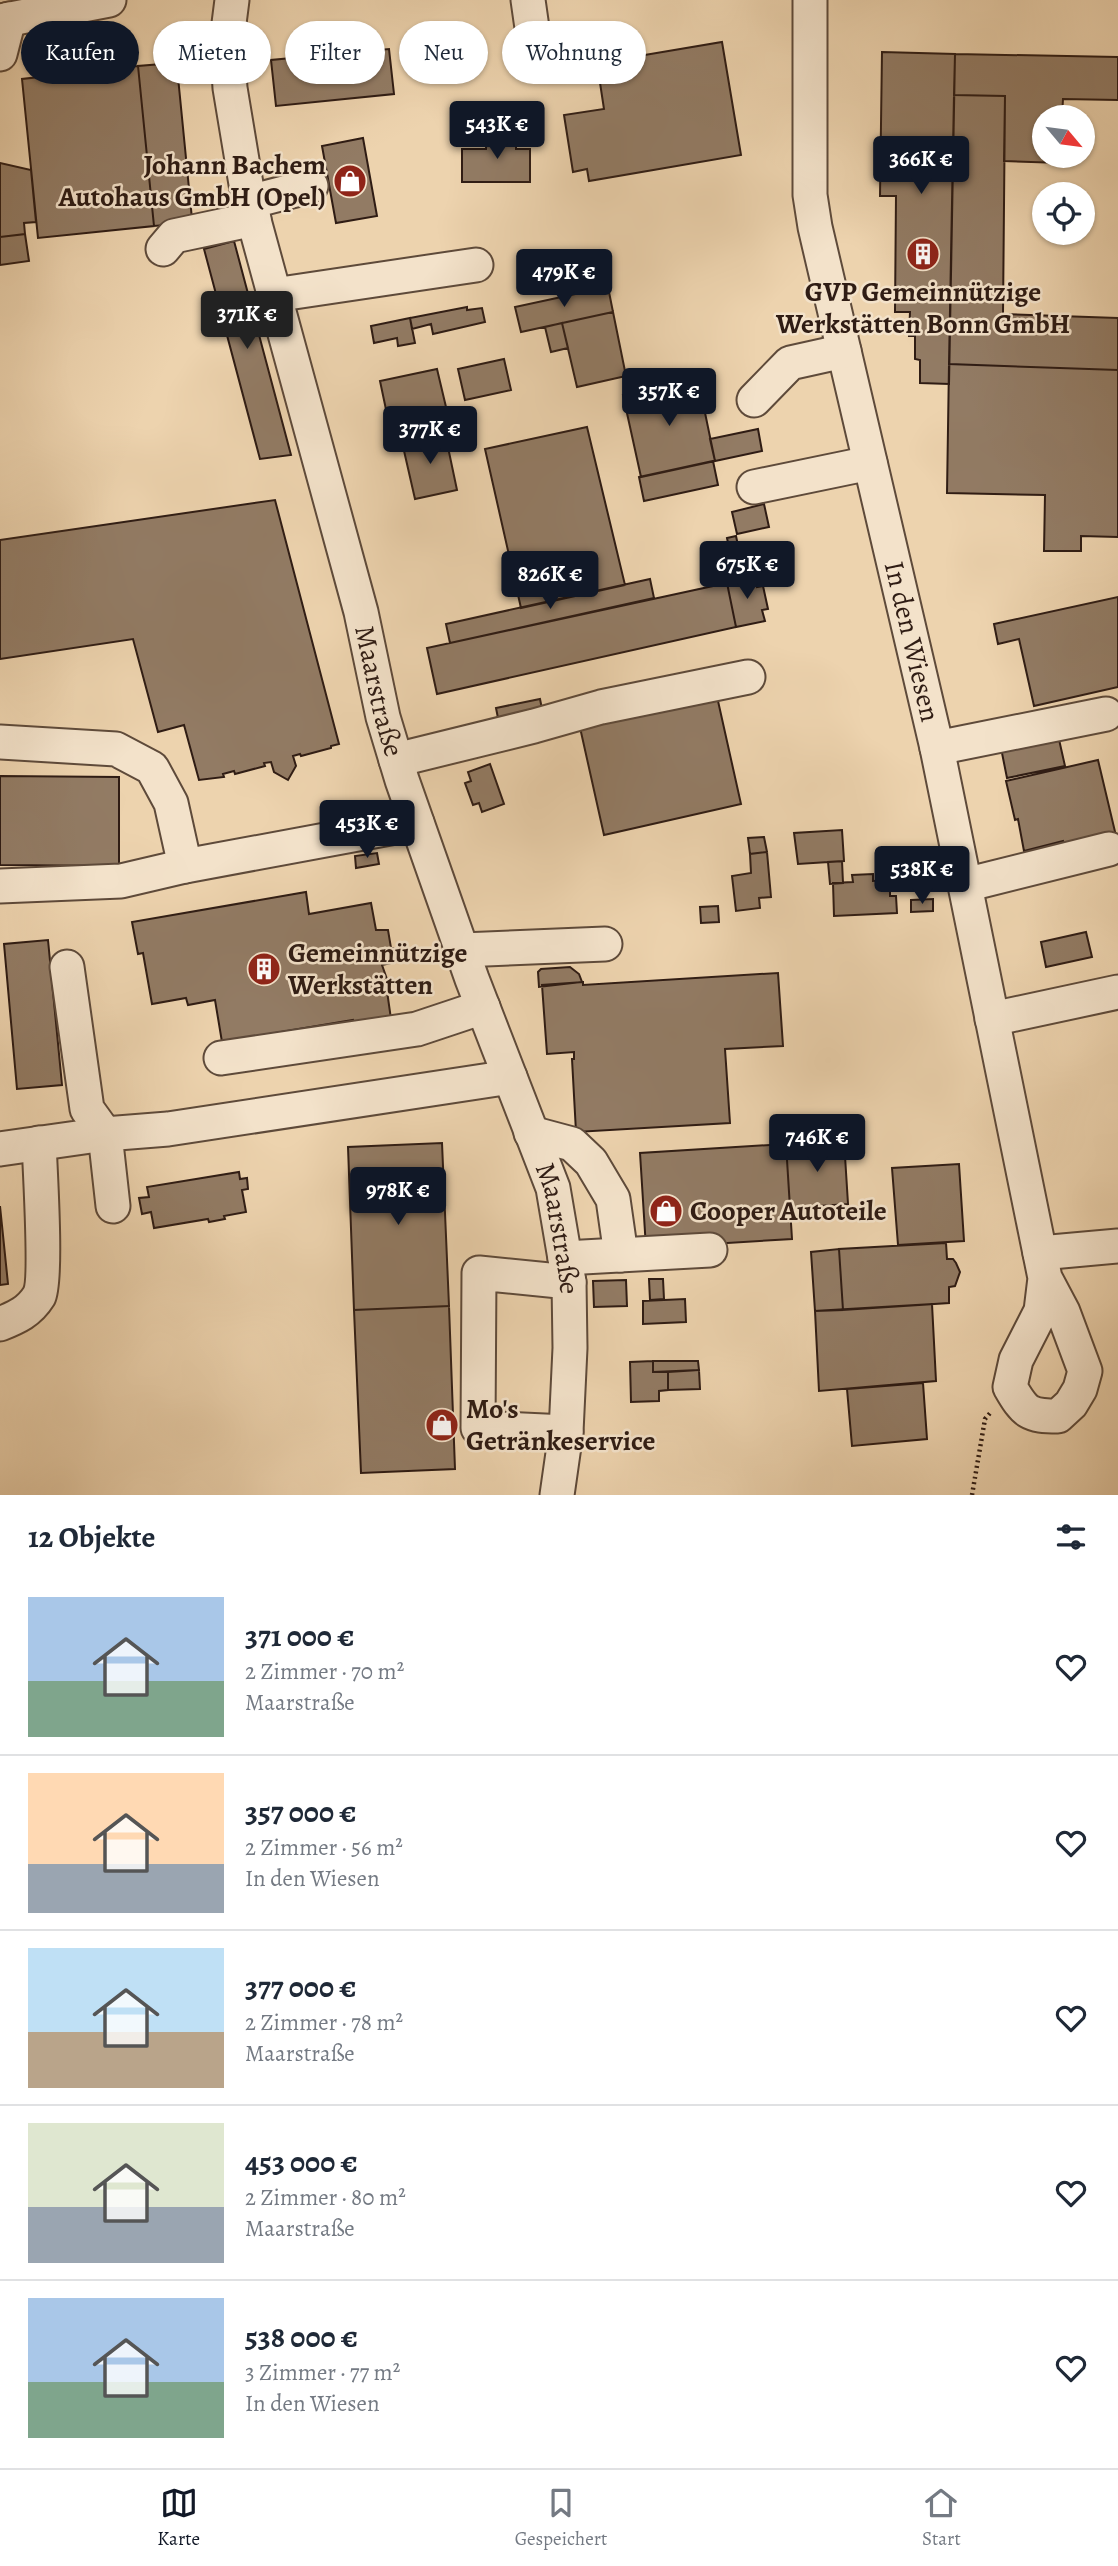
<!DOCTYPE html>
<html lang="de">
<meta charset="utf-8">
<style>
:root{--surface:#fff;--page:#f6f6f7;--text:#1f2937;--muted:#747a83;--line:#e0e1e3;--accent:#111827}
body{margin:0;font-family:Alegreya,serif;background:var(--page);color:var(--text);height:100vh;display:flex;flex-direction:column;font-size:26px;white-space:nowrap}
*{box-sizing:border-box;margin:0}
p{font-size:23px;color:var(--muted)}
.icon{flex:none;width:38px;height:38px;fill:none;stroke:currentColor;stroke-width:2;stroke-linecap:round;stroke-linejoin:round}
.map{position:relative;height:1495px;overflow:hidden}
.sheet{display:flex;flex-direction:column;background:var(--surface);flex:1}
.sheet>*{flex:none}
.top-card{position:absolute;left:21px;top:21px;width:700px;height:63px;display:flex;gap:14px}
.needle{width:46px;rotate:119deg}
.tools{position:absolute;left:1032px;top:105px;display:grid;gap:14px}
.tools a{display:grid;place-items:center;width:63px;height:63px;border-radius:50%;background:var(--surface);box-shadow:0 2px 5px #0004;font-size:35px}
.price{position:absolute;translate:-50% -60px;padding:0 16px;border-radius:7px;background:var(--accent);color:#fff;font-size:23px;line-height:46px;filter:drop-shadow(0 2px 4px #0008)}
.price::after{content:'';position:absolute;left:50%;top:42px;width:21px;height:16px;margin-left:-10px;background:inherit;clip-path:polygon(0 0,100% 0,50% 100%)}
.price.selected{background:#222;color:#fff}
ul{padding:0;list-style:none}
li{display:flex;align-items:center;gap:21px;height:175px;padding:0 28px}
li+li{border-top:2px solid var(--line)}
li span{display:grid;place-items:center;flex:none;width:196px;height:140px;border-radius:0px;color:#555}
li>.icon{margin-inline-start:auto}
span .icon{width:84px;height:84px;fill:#fffc;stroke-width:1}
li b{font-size:30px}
h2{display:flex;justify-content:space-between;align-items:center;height:84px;padding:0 28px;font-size:30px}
.chip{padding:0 24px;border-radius:32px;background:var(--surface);box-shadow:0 2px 5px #0004;font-size:24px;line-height:63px}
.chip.selected{background:var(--accent);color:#fff}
.menu{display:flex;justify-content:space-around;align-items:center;height:98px;border-top:2px solid var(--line);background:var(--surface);font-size:19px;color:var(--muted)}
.menu a{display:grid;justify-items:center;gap:4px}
.menu .selected{color:var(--accent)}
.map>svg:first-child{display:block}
.building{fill:#927b64;stroke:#2f1c14;stroke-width:2}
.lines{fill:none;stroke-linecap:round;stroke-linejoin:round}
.minor-casing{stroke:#5e4a3a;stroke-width:37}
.path{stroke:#2f1c14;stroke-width:4.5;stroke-dasharray:2 3.5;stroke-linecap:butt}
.minor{stroke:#f3e2ca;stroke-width:33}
.labels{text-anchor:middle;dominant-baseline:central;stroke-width:5;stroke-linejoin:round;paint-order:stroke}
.poi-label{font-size:28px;font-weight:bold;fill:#2f1c14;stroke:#f3e2ca;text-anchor:start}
.street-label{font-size:28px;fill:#2f1c14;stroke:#f3e2ca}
</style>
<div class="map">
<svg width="1118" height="1495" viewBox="0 0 1118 1495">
<rect width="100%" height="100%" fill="#edd3ae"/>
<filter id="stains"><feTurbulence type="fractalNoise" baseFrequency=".00286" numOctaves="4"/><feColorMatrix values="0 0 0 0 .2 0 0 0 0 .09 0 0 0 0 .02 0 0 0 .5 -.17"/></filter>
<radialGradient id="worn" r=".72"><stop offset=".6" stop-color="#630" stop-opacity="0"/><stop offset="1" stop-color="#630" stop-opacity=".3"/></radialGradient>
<path class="building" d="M722,42L741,155L589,181L587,169L573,172L564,115L604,109L597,63Z
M389,49L394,94L276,106L271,60Z
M882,52L955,54L949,384L920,383V360L915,359V336H909L910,312H895L896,196H880Z
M955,54L1118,57V100L1063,99L1062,117H1045V156H1061V163L1004,161L1005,96L954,95Z
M174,63L177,67L192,219L189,223L154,226L138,66Z
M138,66L154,226L38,238L22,79Z
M954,95L1005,96L1003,314L1118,318V370L949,364Z
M487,131H516V149H530V182H462V149H486Z
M363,138L377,216L336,223L322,146Z
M0,163L31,170L36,222L24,223L25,234L0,237Z
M25,234L29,261L0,265V237Z
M234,241L291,455L260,459L204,249Z
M608,287L613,312L521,332L515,307Z
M467,307V310L482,308L485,322L433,334L431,324L412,329L410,318Z
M613,312L626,376L577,387L562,323Z
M410,318L415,343L398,346L397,338L374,343L371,326Z
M562,323L568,348L551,352L545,327Z
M504,359L511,390L465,400L458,369Z
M949,364L1118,370V537L1081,536V551H1044L1045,495L947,493Z
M437,369L446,407L388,419L380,381Z
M698,379L715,461L641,477L623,395Z
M587,427L625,585L521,608L485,449Z
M758,429L762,451L715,461L710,439Z
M445,433L457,490L415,499L402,442Z
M713,461L718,485L644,501L639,477Z
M275,500L339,744L331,746V748L301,756L300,754L293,756L296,766L288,780L274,772L271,762L264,763L265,766L235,774L234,771L223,774L224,777L199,780L184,725L158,732L133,639L0,659V540Z
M764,504L769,527L737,534L732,512Z
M736,536L740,555L731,557L727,538Z
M755,576L757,587L763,586L768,609L762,610L765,621L736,627L727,583Z
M650,579L654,598L450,643L446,624Z
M727,583L736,627L437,694L427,648Z
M1118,597V687L1034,706L1019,639L998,644L994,624Z
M716,692L741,804L604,835L579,723Z
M540,699L544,719L500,728L496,708Z
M1058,735L1065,766L1007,778L1001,748Z
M1098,760L1117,840L1065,852L1063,841L1024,851L1018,819L1015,820L1006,781Z
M490,764L504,804L482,812L479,803L473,805L465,783L471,781L468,772Z
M0,776L119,777V866L0,865Z
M842,830L844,861L798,864L794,833Z
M764,837L767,852L750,854L748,838Z
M767,852L771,897L759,898L760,908L736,911L732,876L751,873L750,854Z
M377,853L379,864L356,868L355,856Z
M842,861L843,883L830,884L828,862Z
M873,874V881L890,880V896H896L897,913L834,916L833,883L853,882L852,875Z
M306,892L309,914L371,903L376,930H388L391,948L396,949V962L382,965L388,982L386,984L391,1019L354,1026L353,1020L222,1042L215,1000L188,1005L186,998L152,1004L143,953L138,954L132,922Z
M933,899V911L911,912V900Z
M718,906L719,922L701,923L700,907Z
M1086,932L1092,957L1046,967L1041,942Z
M48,940L62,1085L17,1089L4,944Z
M570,967L579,974L582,982L539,987L538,972L541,969Z
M778,973L783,1046L725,1049L730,1123L576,1132L572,1059H574V1052L547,1054L542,985L583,982V985Z
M844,1140L848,1204L790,1208L786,1144Z
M442,1143L449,1306L354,1310L348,1147Z
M786,1144L792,1239L646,1248L640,1153Z
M959,1164L964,1241L898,1245L892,1168Z
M239,1172L240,1179L247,1178L248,1189L242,1190L246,1212L224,1216L225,1219L209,1222L208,1219L154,1228L151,1212L142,1214L139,1198L149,1197L147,1187Z
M0,1206L8,1284L0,1285Z
M946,1243L947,1259H953L956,1263L960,1272L955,1286L949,1287V1303L843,1310L839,1249Z
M839,1249L843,1310L815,1311L811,1252Z
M649,1279H663L664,1299L650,1300Z
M626,1280L627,1306L594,1307L593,1281Z
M685,1299L686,1322L643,1324V1301Z
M932,1304L936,1381L819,1391L815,1311Z
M449,1306L455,1469L361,1473L354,1310Z
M653,1361V1372H668V1390L659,1391V1401L631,1402L630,1362Z
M653,1361H698L699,1370L653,1372Z
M699,1370L700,1389L668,1390V1372Z
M923,1383L927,1439L852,1446L847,1389Z"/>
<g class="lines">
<defs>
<g id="minor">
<path id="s1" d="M232,0L227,39L230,88L249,202L361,612L383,717L402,780L472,979L553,1188L569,1282L570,1348L566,1432L557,1495"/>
<path d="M528,0L534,42L567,63"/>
<path id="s2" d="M810,0V195L815,227L937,748L1045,1278L1063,1312L1085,1371L1080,1389L1071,1404L1058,1416C1029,1416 1025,1413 1010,1387L1016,1360L1041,1311L1045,1278"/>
<path d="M0,21L109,0"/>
<path d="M0,54L9,19"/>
<path d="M249,202L311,186"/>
<path d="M163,249L174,236L254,219"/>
<path d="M274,295L476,265"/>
<path d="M754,400L790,363L844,351"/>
<path d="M754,487L870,463"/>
<path d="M0,742L116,749L152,768L171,803L185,866L121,881L0,886"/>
<path d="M937,748L1106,714"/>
<path d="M396,760L534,726L601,707L748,677"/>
<path d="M185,866L417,823"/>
<path d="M965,885L1109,849"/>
<path d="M462,950L605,944"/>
<path d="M992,1019L1118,992"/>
<path d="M221,1058L417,1029L483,1007"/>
<path d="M531,1133L572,1144L591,1162L613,1199L621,1255"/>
<path d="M0,1149L105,1134L87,1109L67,967"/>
<path d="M113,1206L105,1134L168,1129L510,1077"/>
<path d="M1040,1253L1118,1246"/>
<path d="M565,1258L710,1250"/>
<path d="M0,1324C17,1317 29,1312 39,1296C47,1281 40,1167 39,1143"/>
<path d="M566,1432L478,1428L479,1273L569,1282"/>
</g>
</defs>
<use href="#minor" class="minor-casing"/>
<path class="path" d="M972,1495L985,1419L991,1412"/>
<use href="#minor" class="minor"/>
</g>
<defs>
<symbol id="shop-disc" viewBox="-11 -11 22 22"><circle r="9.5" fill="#8f2418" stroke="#f3e2ca"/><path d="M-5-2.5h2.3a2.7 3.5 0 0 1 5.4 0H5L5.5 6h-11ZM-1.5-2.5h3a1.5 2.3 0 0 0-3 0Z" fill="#fff"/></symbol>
<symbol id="building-disc" viewBox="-11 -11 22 22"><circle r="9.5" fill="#8f2418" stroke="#f3e2ca"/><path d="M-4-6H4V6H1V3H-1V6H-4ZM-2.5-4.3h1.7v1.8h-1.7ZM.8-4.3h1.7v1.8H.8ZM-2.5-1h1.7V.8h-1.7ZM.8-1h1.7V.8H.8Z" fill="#fff"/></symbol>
</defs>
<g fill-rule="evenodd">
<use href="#shop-disc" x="331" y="162" width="38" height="38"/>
<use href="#building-disc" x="904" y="235" width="38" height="38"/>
<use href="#building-disc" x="245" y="950" width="38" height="38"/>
<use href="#shop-disc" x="647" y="1192" width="38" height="38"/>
<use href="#shop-disc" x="423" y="1406" width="38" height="38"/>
</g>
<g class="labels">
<g class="poi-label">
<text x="326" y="165" text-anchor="end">Johann Bachem<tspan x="326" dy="32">Autohaus GmbH (Opel)</tspan></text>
<text x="923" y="292" text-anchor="middle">GVP Gemeinnützige<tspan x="923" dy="32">Werkstätten Bonn GmbH</tspan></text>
<text x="288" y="953">Gemeinnützige<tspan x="288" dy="32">Werkstätten</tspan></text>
<text x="690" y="1211">Cooper Autoteile</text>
<text x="466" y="1409">Mo's<tspan x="466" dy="32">Getränkeservice</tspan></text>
</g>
<g class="street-label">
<text stroke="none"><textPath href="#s2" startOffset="653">In den Wiesen</textPath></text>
<text stroke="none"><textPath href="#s1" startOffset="710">Maarstraße</textPath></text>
<text stroke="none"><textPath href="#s1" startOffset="1278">Maarstraße</textPath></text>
</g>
</g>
<rect width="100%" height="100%" filter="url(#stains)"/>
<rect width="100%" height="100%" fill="url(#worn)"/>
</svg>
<div class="tools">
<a><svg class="needle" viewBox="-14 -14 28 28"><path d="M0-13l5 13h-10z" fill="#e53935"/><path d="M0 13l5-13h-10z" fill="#747a83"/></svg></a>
<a><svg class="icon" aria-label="locate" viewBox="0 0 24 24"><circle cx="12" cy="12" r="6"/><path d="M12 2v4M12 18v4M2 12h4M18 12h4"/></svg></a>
</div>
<b class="price" style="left:497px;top:161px">543K €</b>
<b class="price" style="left:921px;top:196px">366K €</b>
<b class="price" style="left:564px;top:309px">479K €</b>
<b class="price selected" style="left:247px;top:351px">371K €</b>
<b class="price" style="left:669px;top:428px">357K €</b>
<b class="price" style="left:430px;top:466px">377K €</b>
<b class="price" style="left:747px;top:601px">675K €</b>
<b class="price" style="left:550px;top:611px">826K €</b>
<b class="price" style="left:367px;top:860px">453K €</b>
<b class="price" style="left:922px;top:906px">538K €</b>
<b class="price" style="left:817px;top:1174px">746K €</b>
<b class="price" style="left:398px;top:1227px">978K €</b>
<div class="top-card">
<a class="chip selected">Kaufen</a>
<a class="chip">Mieten</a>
<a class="chip">Filter</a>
<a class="chip">Neu</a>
<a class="chip">Wohnung</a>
</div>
</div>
<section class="sheet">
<h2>12 Objekte<svg class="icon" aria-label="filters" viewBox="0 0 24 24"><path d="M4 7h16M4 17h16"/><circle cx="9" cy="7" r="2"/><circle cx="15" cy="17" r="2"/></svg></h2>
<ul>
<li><span style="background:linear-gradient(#a9c7e8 60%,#7fa58c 0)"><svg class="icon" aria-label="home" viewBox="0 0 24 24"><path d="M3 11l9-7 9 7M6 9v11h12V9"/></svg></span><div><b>371 000 €</b><p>2 Zimmer · 70 m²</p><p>Maarstraße</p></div><svg class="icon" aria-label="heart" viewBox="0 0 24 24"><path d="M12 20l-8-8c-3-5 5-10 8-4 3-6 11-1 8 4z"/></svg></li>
<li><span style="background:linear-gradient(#ffd9b3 65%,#9aa5b1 0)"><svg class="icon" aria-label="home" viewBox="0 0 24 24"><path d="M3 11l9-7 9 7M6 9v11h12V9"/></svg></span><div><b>357 000 €</b><p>2 Zimmer · 56 m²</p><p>In den Wiesen</p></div><svg class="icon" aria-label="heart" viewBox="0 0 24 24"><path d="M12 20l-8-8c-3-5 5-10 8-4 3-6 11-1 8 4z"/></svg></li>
<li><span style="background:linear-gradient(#bfe0f5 60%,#b9a48a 0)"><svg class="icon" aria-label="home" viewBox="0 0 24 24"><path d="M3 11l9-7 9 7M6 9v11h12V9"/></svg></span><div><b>377 000 €</b><p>2 Zimmer · 78 m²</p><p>Maarstraße</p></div><svg class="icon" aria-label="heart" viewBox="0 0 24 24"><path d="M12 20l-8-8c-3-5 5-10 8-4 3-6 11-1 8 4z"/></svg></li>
<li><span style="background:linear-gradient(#dfe7d0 60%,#9aa5b1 0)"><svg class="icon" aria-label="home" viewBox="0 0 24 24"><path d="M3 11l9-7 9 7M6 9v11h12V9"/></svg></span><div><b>453 000 €</b><p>2 Zimmer · 80 m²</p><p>Maarstraße</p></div><svg class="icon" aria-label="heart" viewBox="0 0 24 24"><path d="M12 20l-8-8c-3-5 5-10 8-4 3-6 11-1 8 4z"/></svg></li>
<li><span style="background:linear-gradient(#a9c7e8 60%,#7fa58c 0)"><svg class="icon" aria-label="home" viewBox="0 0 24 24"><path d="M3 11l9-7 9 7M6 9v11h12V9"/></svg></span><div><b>538 000 €</b><p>3 Zimmer · 77 m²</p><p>In den Wiesen</p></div><svg class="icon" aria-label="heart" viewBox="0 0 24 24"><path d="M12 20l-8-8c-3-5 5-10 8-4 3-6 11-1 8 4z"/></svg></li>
</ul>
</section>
<nav class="menu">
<a class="selected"><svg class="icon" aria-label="map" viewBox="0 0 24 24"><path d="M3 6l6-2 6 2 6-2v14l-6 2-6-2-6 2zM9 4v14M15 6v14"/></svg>Karte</a>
<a><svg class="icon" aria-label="saved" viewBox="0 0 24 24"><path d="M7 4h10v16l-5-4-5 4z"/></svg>Gespeichert</a>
<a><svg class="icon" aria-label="home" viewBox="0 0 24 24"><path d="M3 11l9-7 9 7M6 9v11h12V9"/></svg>Start</a>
</nav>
